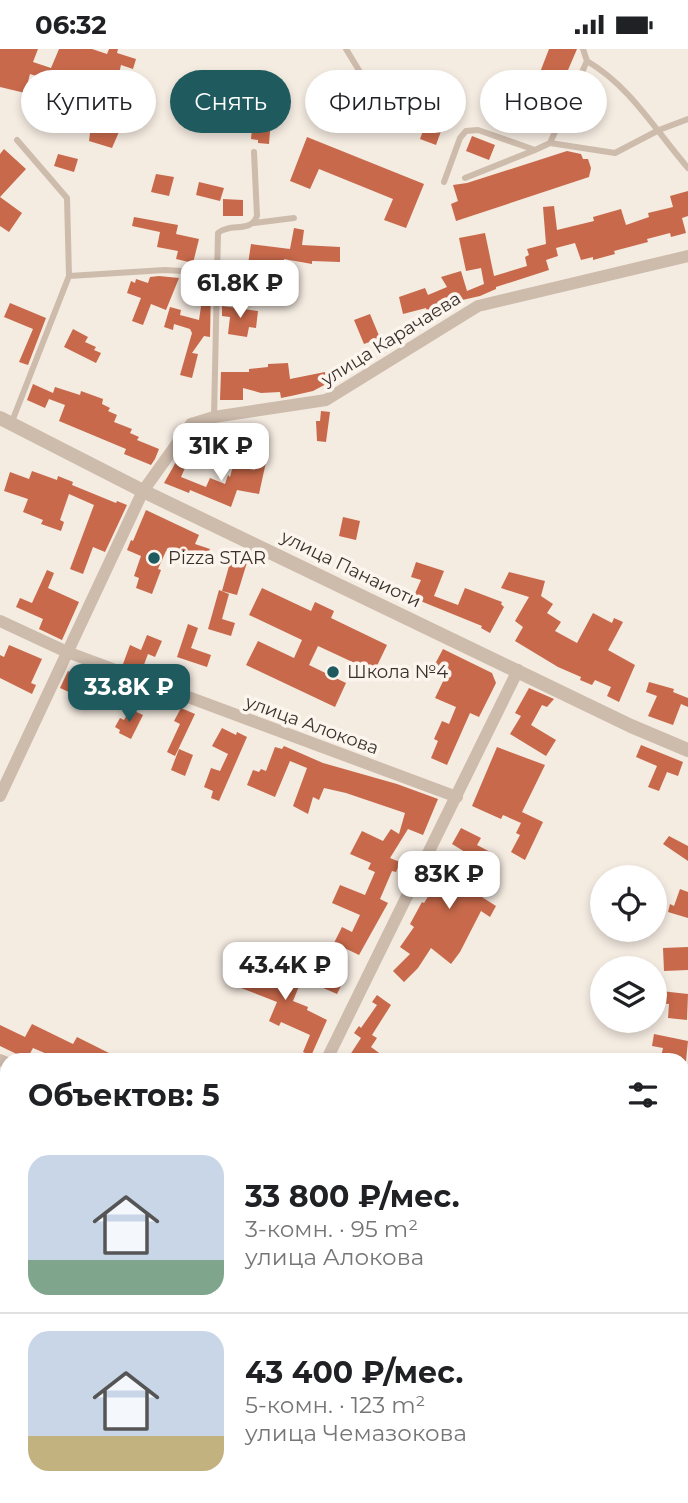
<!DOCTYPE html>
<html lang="ru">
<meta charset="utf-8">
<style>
:root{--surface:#fff;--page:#f2f2f2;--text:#202124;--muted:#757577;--line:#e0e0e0;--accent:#1f5a5e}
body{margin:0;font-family:Montserrat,sans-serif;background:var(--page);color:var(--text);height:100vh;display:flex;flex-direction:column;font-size:26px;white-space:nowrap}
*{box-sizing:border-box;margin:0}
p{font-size:23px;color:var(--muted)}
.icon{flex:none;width:38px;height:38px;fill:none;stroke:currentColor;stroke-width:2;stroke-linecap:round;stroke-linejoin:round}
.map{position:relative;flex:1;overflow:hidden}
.details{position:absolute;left:0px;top:1004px;width:690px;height:450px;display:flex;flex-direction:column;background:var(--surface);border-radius:21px 21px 0 0;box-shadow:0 4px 10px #0003}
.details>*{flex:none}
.banner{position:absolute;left:21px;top:21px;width:648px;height:63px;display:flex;gap:14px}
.tools{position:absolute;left:590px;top:816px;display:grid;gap:14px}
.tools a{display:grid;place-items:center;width:77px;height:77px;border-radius:50%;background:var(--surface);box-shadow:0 4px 10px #0003;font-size:35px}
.price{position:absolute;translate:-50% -60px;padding:0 16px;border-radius:14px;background:#fff;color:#222;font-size:23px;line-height:46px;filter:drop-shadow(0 2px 4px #0008)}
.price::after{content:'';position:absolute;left:50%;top:42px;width:21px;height:16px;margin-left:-10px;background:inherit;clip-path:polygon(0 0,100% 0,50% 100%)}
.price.selected{background:var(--accent);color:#fff}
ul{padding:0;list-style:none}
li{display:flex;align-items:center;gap:21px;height:175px;padding:0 28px}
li+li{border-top:2px solid var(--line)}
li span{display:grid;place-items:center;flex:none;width:196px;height:140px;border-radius:21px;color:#555}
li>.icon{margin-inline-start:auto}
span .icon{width:84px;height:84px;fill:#fffc;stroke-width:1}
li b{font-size:30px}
h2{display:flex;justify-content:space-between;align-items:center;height:84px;padding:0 28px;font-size:30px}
.tag{padding:0 24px;border-radius:32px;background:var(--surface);box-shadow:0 4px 10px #0003;font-size:24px;line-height:63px}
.tag.selected{background:var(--accent);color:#fff}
.status{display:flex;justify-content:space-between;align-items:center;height:49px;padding:0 35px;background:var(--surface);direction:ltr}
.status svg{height:19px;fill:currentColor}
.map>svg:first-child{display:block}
.building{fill:#c8694b}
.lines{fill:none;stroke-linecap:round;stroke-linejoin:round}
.path{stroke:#b9a596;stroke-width:2;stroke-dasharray:3.5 3.5;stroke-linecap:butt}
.service{stroke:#cdbbac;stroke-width:6}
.minor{stroke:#cdbbac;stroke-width:12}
.tertiary{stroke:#cdbbac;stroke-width:14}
.secondary{stroke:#a18a7d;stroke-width:16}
.poi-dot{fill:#1f5a5e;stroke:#fbf5ee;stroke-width:2.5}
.labels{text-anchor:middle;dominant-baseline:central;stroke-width:7;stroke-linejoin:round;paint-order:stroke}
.street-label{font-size:18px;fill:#3b302b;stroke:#fbf5ee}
.poi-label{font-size:18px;fill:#3b302b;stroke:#fbf5ee;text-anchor:start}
</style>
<div class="status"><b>06:32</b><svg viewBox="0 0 49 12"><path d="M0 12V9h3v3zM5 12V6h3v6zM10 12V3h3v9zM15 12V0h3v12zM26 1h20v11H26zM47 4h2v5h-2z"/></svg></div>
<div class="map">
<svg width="688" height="1454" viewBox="0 0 688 1454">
<rect width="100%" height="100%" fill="#f4ebe1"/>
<path class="building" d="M0,0H38L33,13L51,19L59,0H92L107,5L109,0H118L117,4L136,10L133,20L121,16L115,42L95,37V33L72,25L68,37L30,25L25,44L0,38Z
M549,0H577L542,82L523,75L532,44Z
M327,32L376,51L368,71L334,58L336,54L331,52L333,47L323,43Z
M428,68L444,74L436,96L420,90Z
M253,69L271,70L269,95L258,94V91L251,90Z
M87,70L122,76L112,99L89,92L90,84H85Z
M472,87L495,96L489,111L466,102Z
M307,88L424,135L406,179L384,171L393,150L319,120L310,140L290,132Z
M4,100L26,120L0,148L22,164L9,183L0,177V105Z
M567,102L581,105L583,110H588L591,119L589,128L456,172L451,155L458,152L453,136L467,134Z
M58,105L78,110L74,123L54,117Z
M156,125L174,128L169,147L151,143Z
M199,133L224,139L220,152L196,146Z
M688,142V167L682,169L686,184L671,188L670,184L647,190L648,193L614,202L615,205L593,211V208L581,211L575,194L556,199L558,207L546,211L549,221L496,238V240L480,247L458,252L439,260L438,258L427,262L426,259L403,265L399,248L425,239L428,246L447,238L441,228L461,222L467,242L484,235L481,219L466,222L459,189L485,184L494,227L527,217L525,208L529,206L527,200L546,195L543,158L554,157L557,181L594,172L593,168L621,160L626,176L649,168L648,164L673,158L670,147Z
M223,150L243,151V167H223Z
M134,168L178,176L176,185L199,190L193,214L176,210L178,202L157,198L160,183L132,177Z
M294,179L304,181L302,196L340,198V213L312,212V215L284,210L282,234L264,232L265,218L248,215L251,195L290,200Z
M159,227L179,229L166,261L151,255L143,276L132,272L141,249L127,244L131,232L135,234L136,230L148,234L150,228Z
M204,237L211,238L210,288L204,287L192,304L198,305L192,329L180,326L192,284L190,280L174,275L173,281L164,278L170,258L181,261L180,266L199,271Z
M10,254L46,269L28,316L19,313L33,280L4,268Z
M222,257L258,262L256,279L249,278L247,288L228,285L230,268L222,267Z
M370,265L380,289L364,295L354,271Z
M73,280L88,288L85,293L96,298L94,301L101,304L96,314L64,298Z
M288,314L290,330L325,323L330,333L313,342L291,347L281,349L280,343L261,344L243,339V351H220L221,323H249V320L268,318V315Z
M33,335L53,344L55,338L80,346L81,342L103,350L102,355L110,359L108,362L117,366L114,373L132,380L130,384L139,388L137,391L159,400L155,410L151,416L124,405L126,400L59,372L65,356L49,350L45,359L27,351Z
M321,362L330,363L326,393L317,392L316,372H320Z
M257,411L266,413L259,445L237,441L231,458L190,441L189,444L164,434L176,413L185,419L181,428L206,438L210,429L225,435L228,426L230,428L233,417L255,421Z
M32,422L57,431L58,427L73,433L72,436L116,454L117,452L127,456L105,503L93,498L83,525L70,520L94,456L69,445L60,471L64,473L61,482L41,475L43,471L23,463L28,450L4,442L10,423L29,430Z
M146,461L199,486L195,495L210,500L205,515L166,502L158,520L161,521L152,545L136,539L139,529L134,527L141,507L127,501L131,491L133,492Z
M343,468L360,472L356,491L339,487Z
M233,503L249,507L237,546L222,542Z
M416,513L444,522L434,547L458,556L465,539L502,553L501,555L504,558L490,584L481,579L482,577L413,549L421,531L411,528Z
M47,521L54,524L48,539L79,553L62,591L39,580L43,570L16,558L20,549L32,554Z
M509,523L545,532L541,547L553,555L547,564L561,573L555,582L577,594L593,564L612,574L614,569L623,573L608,601L635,616L619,653L607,647L611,638L595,631L592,636L580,631L581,628L558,618L515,592L523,578L515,572L529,548L501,539Z
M262,539L311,562L315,553L334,562L331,569L387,596L374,623L318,597L309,616L346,634L335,658L246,616L258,592L294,609L302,591L249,566Z
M219,541L229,545L222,570L235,574L231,587L208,580Z
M188,575L198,579L191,599L211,606L207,618L177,608Z
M147,586L162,592L155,608L148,605L142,621L123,615L130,596L141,601Z
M9,596L42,610L31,634L36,636L32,645L0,629V606L4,608Z
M443,600L492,624L496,634L479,668L470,664L447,716L431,709L438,692L434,690L442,672L449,675L456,658L435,649L447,624L434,617Z
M68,622L95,634L99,625L112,631L99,660L86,654L87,651L60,639Z
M649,633L674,640L673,643L688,649V658L681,655L673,676L648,667L657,647L646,643Z
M529,639L554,650L547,658L542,656L531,676L556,691L546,707L510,685L521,667L515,664Z
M181,659L195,665L175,707L167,703L180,675L174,672Z
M130,660L143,666L131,690L119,684L120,681L115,678L120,669L124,671Z
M222,679L236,686L237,683L247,688L219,752L211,749L213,742L204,738L211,719L220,722L228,705L212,697Z
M641,696L683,713L678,727L667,723L659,742L648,738L657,717L636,708Z
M284,697L323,714L397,735L438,750L423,786L408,780L390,809L400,813L396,823L392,822L380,850L388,854L359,906L334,894L342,878L352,883L360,866L332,854L340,836L365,846L375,823L368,820L371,814L350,805L362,782L383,792L391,780L399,785L405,764L346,744L324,739L319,751L313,748L308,765L293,757L307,719L290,712L275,748L247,736L253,721L259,723L261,720L266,722L275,698L282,700Z
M497,698L545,716L522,763L543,773L525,811L511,803L520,786L516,784L521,774L503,766L501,770L472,757Z
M179,700L193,706L185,727L171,721Z
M461,779L481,789L477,796L496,806L474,843L496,857L490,868L481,862L460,903L451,915L431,899L418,919L404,933L393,922L410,905L400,898L414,878L410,875L422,853L424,854L434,838L449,846L454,837L460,839L468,826L456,819L465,803L452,795Z
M669,787L688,797V812L663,795Z
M680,840L688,843V869L668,863L670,855L674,857Z
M688,898V921L664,922L663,899Z
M251,913L291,928L292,926L302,930L293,952L308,958L307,961L327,971L311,1007L303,1003L310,986L281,973L279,977L269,972L277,953L241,939Z
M328,921L345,929L337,945L321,938Z
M661,942L688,945L687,971L668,969L669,955L660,954Z
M377,946L391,956L372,986L377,989L371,998L390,1012H346L361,989L354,984L359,977L361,979L377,956L372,953Z
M32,975L73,995L77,988L111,1005L107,1012H52L54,1008L33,999L27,1010L0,997V976L25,988Z
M654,985L688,992L686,1012H660L663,999L652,997Z"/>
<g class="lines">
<path class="path" d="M682,1269L688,1255
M682,1443L688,1431
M616,1454L619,1447
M678,1454L681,1447"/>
<path class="service" d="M346,0L360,23L381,44L393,67
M583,0L587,12C631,38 655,81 688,119
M550,94L615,104L659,81L688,70
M465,129L535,101
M444,133L460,89L466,82L478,81L535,101L550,94L587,12
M254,174L294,169
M69,227L165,221L217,224
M214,368L218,184C231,173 250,185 257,167L254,103
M11,375L69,227L67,149L17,91
M682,1064L688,1066
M682,1333L688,1335
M236,1454L238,1447
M560,1454L561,1447"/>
<path class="minor" d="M0,572L67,603L457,748
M0,747L143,442L191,375L214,368L326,351L478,257L688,207
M0,1011L7,1014
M326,1012L518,621
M0,1413L7,1416
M73,1447L87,1454
M116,1454L119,1447
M357,1454L359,1447"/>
<path class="tertiary" d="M0,369L143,442L631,677L688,701"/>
<path class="secondary" d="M682,1363L688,1348
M652,1454L654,1447"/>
</g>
<g class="poi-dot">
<circle cx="154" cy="509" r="7"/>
<circle cx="333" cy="623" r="7"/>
</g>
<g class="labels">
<g class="street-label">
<text transform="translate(391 290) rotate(-32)">улица Карачаева</text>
<text transform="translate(351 520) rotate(26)">улица Панаиоти</text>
<text transform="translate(312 676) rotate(20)">улица Алокова</text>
</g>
<g class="poi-label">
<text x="168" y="509">Pizza STAR</text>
<text x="347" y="623">Школа №4</text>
</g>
</g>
</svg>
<div class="tools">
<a><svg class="icon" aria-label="locate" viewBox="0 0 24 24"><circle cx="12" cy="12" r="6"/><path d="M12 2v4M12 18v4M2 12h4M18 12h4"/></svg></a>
<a><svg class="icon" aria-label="layers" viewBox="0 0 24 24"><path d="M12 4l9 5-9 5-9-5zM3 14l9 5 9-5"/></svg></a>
</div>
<b class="price" style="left:240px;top:271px">61.8K ₽</b>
<b class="price" style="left:221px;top:434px">31K ₽</b>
<b class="price selected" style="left:129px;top:675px">33.8K ₽</b>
<b class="price" style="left:449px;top:862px">83K ₽</b>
<b class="price" style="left:285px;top:953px">43.4K ₽</b>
<div class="banner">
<a class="tag">Купить</a>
<a class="tag selected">Снять</a>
<a class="tag">Фильтры</a>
<a class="tag">Новое</a>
</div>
<section class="details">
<h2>Объектов: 5<svg class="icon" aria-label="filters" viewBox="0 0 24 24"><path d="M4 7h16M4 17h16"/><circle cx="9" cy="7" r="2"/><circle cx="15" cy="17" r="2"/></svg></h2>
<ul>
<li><span style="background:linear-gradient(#c9d6e8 75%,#7fa58c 0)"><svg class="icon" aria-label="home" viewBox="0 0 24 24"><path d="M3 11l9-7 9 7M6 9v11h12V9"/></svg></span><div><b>33 800 ₽/мес.</b><p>3-комн. · 95 m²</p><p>улица Алокова</p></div></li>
<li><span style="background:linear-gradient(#c9d6e8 75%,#c2b280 0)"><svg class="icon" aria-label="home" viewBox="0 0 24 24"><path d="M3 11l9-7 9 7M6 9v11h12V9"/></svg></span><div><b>43 400 ₽/мес.</b><p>5-комн. · 123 m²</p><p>улица Чемазокова</p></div></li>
</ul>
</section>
</div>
